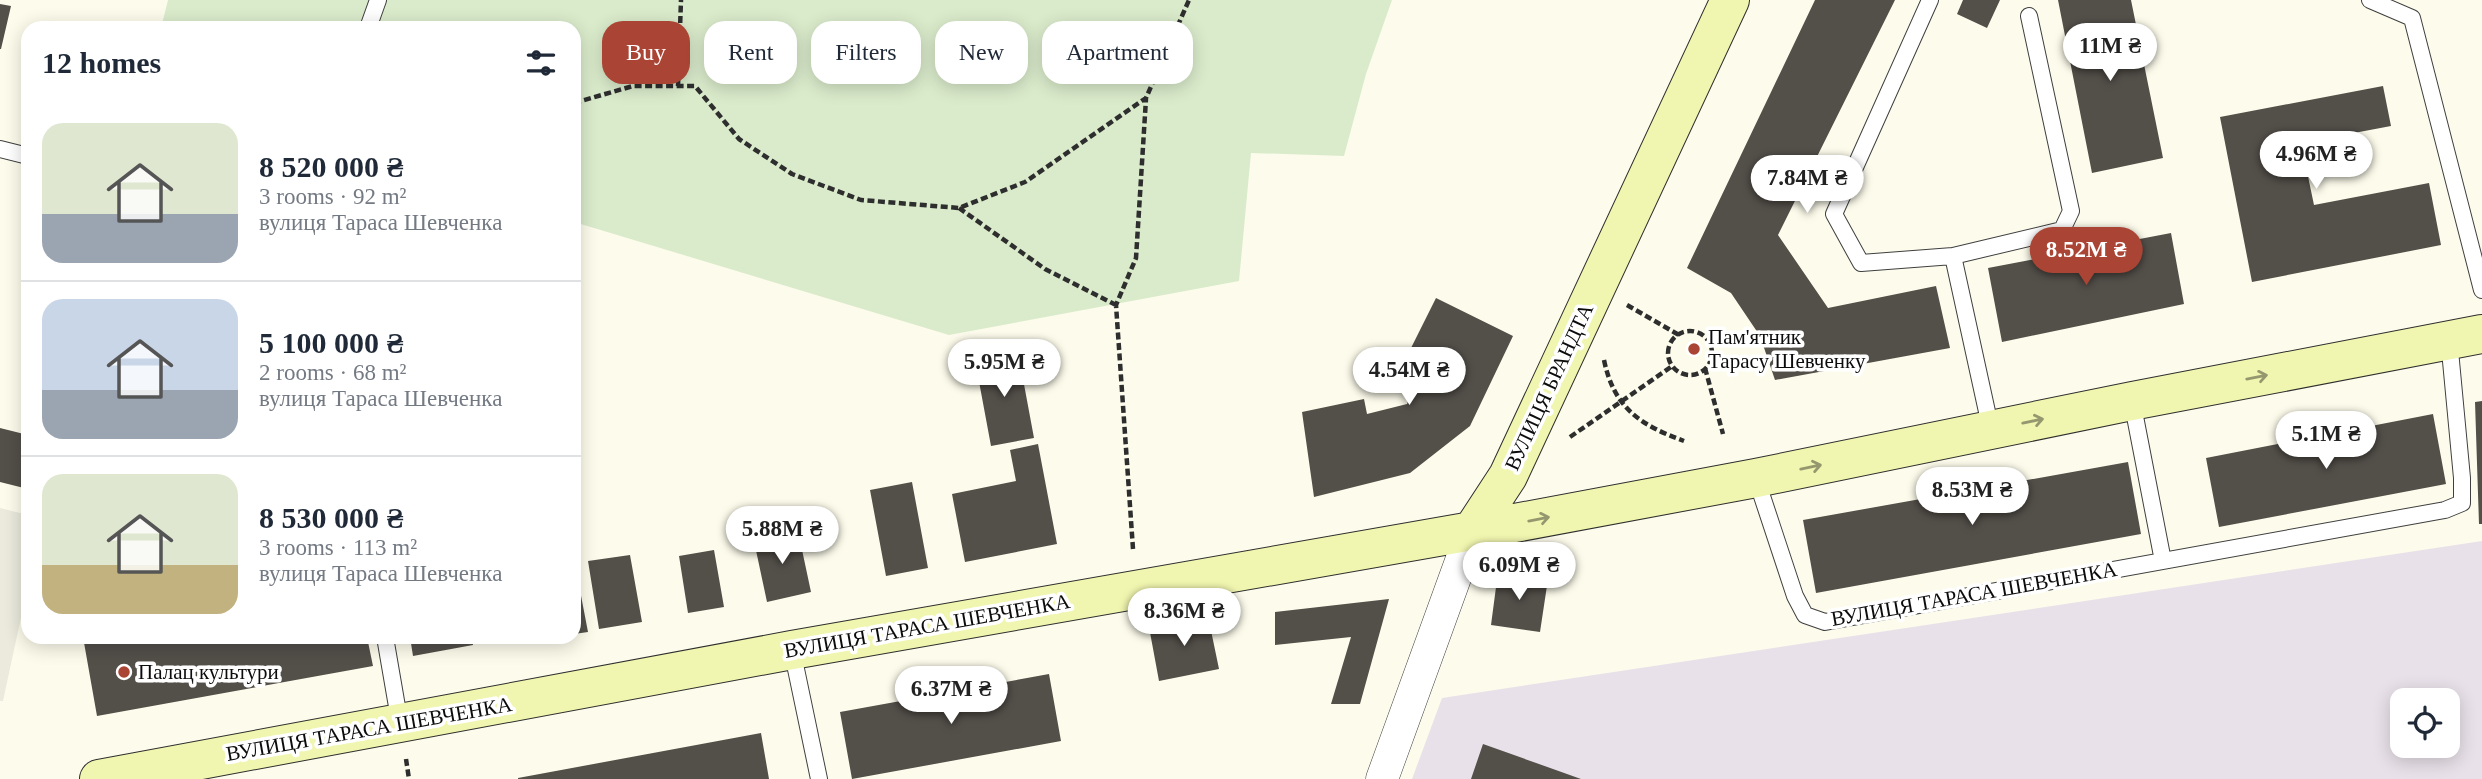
<!DOCTYPE html>
<meta charset="utf-8">
<style>
:root{--surface:#fff;--page:#f2f2f3;--text:#1f2937;--muted:#747a83;--line:#e0e1e3;--accent:#aa4435}
body{margin:0;font-family:"Times New Roman",serif;background:var(--page);color:var(--text);height:100vh;display:flex;flex-direction:column;font-size:26px;white-space:nowrap}
*{box-sizing:border-box;margin:0}
p{font-size:23px;color:var(--muted)}
.icon{flex:none;width:38px;height:38px;fill:none;stroke:currentColor;stroke-width:2;stroke-linecap:round;stroke-linejoin:round}
.map{position:relative;flex:1;overflow:hidden}
.side{position:absolute;left:21px;top:21px;width:560px;height:623px;display:flex;flex-direction:column;background:var(--surface);border-radius:21px;box-shadow:0 4px 18px #0003}
.side>*{flex:none}
.banner{position:absolute;left:602px;top:21px;width:665px;height:63px;display:flex;gap:14px}
.buttons{position:absolute;left:2390px;top:688px;display:grid;gap:14px}
.buttons a{display:grid;place-items:center;width:70px;height:70px;border-radius:14px;background:var(--surface);box-shadow:0 4px 18px #0003;font-size:35px}
.price{position:absolute;translate:-50% -60px;padding:0 16px;border-radius:24px;background:#fff;color:#222;font-size:23px;line-height:46px;filter:drop-shadow(0 2px 4px #0008)}
.price::after{content:'';position:absolute;left:50%;top:42px;width:21px;height:16px;margin-left:-10px;background:inherit;clip-path:polygon(0 0,100% 0,50% 100%)}
.price.selected{background:var(--accent);color:#fff}
ul{padding:0;list-style:none}
li{display:flex;align-items:center;gap:21px;height:175px;padding:0 21px}
li+li{border-top:2px solid var(--line)}
li span{display:grid;place-items:center;flex:none;width:196px;height:140px;border-radius:21px;color:#555}
li>.icon{margin-inline-start:auto}
span .icon{width:84px;height:84px;fill:#fffc;stroke-width:1}
li b{font-size:30px}
h2{display:flex;justify-content:space-between;align-items:center;height:84px;padding:0 21px;font-size:30px}
.chip{padding:0 24px;border-radius:21px;background:var(--surface);box-shadow:0 4px 18px #0003;font-size:24px;line-height:63px}
.chip.selected{background:var(--accent);color:#fff}
.map>svg:first-child{display:block}
.industrial{fill:#e9e1e9;fill-rule:evenodd}
.pitch{fill:#daebcb}
.plaza{fill:#ebeadd}
.building{fill:#534f49}
.lines{fill:none;stroke-linecap:round;stroke-linejoin:round}
.lane-casing{stroke:#3f3f3f;stroke-width:18}
.street-casing{stroke:#3f3f3f;stroke-width:33}
.secondary-casing{stroke:#2e2e2e;stroke-width:40}
.path{stroke:#2e2e2e;stroke-width:4.5;stroke-dasharray:7 3.5;stroke-linecap:butt}
.lane{stroke:#fff;stroke-width:16}
.street{stroke:#fff;stroke-width:32}
.secondary{stroke:#f0f5af;stroke-width:38}
.oneway{stroke:#95986e}
.poi-dot{fill:#aa4435;stroke:#fff;stroke-width:2.5}
.labels{text-anchor:middle;dominant-baseline:central;stroke-width:7;stroke-linejoin:round;paint-order:stroke}
.poi-label{font-size:21px;fill:#0c0c0c;stroke:#fff;text-anchor:start}
.street-label{font-size:21px;fill:#0c0c0c;stroke:#fff}
</style>
<div class="map">
<svg width="2482" height="779" viewBox="0 0 2482 779">
<rect width="100%" height="100%" fill="#fdfcec"/>
<path class="industrial" d="M2482,541V779H1412L1442,698ZM2403,700H2448V746H2403Z"/>
<path class="pitch" d="M168,0H1392L1366,74L1344,156L1251,153L1239,281L949,335L574,222V28H161Z"/>
<path class="plaza" d="M0,508L28,515V585L3,701H0Z"/>
<path class="building" d="M1815,0H1895L1778,235L1828,308L1936,286L1950,348L1775,380L1760,336L1731,293L1687,268Z
M1963,0H2000L1987,28L1957,14Z
M2058,0H2131L2163,158L2092,173Z
M0,4L11,6L1,49H0Z
M2383,86L2391,126L2301,143L2314,205L2429,183L2441,245L2252,282L2220,117Z
M2171,233L2184,304L2002,342L1988,268Z
M1436,298L1513,336L1470,426L1410,473L1314,497L1302,412L1364,399L1367,414L1407,404L1419,370L1405,360Z
M1018,352L1034,438L991,446L975,360Z
M2482,401V524H2479L2475,402Z
M2433,414L2446,484L2219,527L2206,458Z
M0,428L28,435V489L0,482Z
M1038,444L1057,544L965,562L952,494L1016,481L1010,450Z
M2128,462L2141,534L1816,593L1803,520Z
M912,482L928,568L886,576L870,490Z
M798,531L811,592L767,602L754,541Z
M714,550L724,607L688,613L679,556Z
M630,555L642,622L599,629L588,561Z
M1498,572L1548,579L1540,632L1491,625Z
M578,580L588,632L574,634V581Z
M1389,599L1360,704H1331L1351,637L1275,645V612Z
M1208,616L1219,669L1159,681L1149,627Z
M83,637H153L154,640L172,637H367L373,666L97,716Z
M410,637H472L473,645L413,656Z
M522,637H553V638L523,644Z
M1049,674L1061,741L852,779L840,712Z
M761,733L769,779H518V778Z
M1483,744L1581,779H1471Z"/>
<g class="lines">
<defs>
<path id="lane" d="M1930,0L1834,214L1861,263L1953,256L1991,430
M2370,0L2412,18L2482,290
M368,28L378,0
M0,149L28,156
M1953,256L2062,230L2071,211L2029,16
M2132,401L2163,561
M1756,478L1795,596L1805,615L1825,622L2445,510L2462,503V478L2449,340
M385,637L400,724
M792,650L819,779"/>
<path id="street" d="M1382,779L1472,531"/>
<path id="secondary" d="M1472,531L1508,476L1730,0
M99,779L792,650L1472,531L1756,478L2132,401L2482,334"/>
</defs>
<use href="#lane" class="lane-casing"/>
<use href="#street" class="street-casing"/>
<use href="#secondary" class="secondary-casing"/>
<path class="path" d="M678,86L681,0
M574,103L633,86H695L739,139L792,174L861,200L959,208L1025,182L1146,98L1189,0
M959,208L1045,269L1116,305
M1627,305L1679,335
M1668 353a22 22 0 1 1 44 0a22 22 0 1 1-44 0Z
M1604,360C1614,408 1640,425 1684,441
M1705,368L1723,434
M1570,437L1671,367
M1133,549L1116,305L1136,258L1146,99
M406,759L409,779"/>
<use href="#lane" class="lane"/>
<use href="#street" class="street"/>
<use href="#secondary" class="secondary"/>
</g>
<defs><path id="oneway-shaft" d="M-6 0H5M1.5-3L5.5 0L1.5 3" fill="none" stroke-width="1.6" stroke-linecap="round" stroke-linejoin="round" transform="scale(1.75)"/></defs>
<g class="oneway">
<use href="#oneway-shaft" transform="translate(2257 377) rotate(-11)"/>
<use href="#oneway-shaft" transform="translate(2033 421) rotate(-12)"/>
<use href="#oneway-shaft" transform="translate(1811 467) rotate(-12)"/>
<use href="#oneway-shaft" transform="translate(1539 519) rotate(-11)"/>
</g>
<g class="poi-dot">
<circle cx="1694" cy="349" r="7"/>
<circle cx="124" cy="672" r="7"/>
</g>
<g class="labels">
<g class="poi-label">
<text x="1708" y="337">Пам'ятник<tspan x="1708" dy="24">Тарасу Шевченку</tspan></text>
<text x="138" y="672">Палац культури</text>
</g>
<g class="street-label">
<text transform="translate(1549 387) rotate(-65)">ВУЛИЦЯ БРАНДТА</text>
<text transform="translate(1974 594) rotate(-10)">ВУЛИЦЯ ТАРАСА ШЕВЧЕНКА</text>
<text transform="translate(927 626) rotate(-10)">ВУЛИЦЯ ТАРАСА ШЕВЧЕНКА</text>
<text transform="translate(369 729) rotate(-10)">ВУЛИЦЯ ТАРАСА ШЕВЧЕНКА</text>
</g>
</g>
</svg>
<div class="buttons">
<a><svg class="icon" aria-label="locate" viewBox="0 0 24 24"><circle cx="12" cy="12" r="6"/><path d="M12 2v4M12 18v4M2 12h4M18 12h4"/></svg></a>
</div>
<b class="price" style="left:2110px;top:83px">11M ₴</b>
<b class="price" style="left:2316px;top:191px">4.96M ₴</b>
<b class="price" style="left:1807px;top:215px">7.84M ₴</b>
<b class="price selected" style="left:2086px;top:287px">8.52M ₴</b>
<b class="price" style="left:1004px;top:399px">5.95M ₴</b>
<b class="price" style="left:1409px;top:407px">4.54M ₴</b>
<b class="price" style="left:2326px;top:471px">5.1M ₴</b>
<b class="price" style="left:1972px;top:527px">8.53M ₴</b>
<b class="price" style="left:782px;top:566px">5.88M ₴</b>
<b class="price" style="left:1519px;top:602px">6.09M ₴</b>
<b class="price" style="left:1184px;top:648px">8.36M ₴</b>
<b class="price" style="left:951px;top:726px">6.37M ₴</b>
<div class="banner">
<a class="chip selected">Buy</a>
<a class="chip">Rent</a>
<a class="chip">Filters</a>
<a class="chip">New</a>
<a class="chip">Apartment</a>
</div>
<section class="side">
<h2>12 homes<svg class="icon" aria-label="filters" viewBox="0 0 24 24"><path d="M4 7h16M4 17h16"/><circle cx="9" cy="7" r="2"/><circle cx="15" cy="17" r="2"/></svg></h2>
<ul>
<li><span style="background:linear-gradient(#dfe7d0 65%,#9aa5b1 0)"><svg class="icon" aria-label="home" viewBox="0 0 24 24"><path d="M3 11l9-7 9 7M6 9v11h12V9"/></svg></span><div><b>8 520 000 ₴</b><p>3 rooms · 92 m²</p><p>вулиця Тараса Шевченка</p></div></li>
<li><span style="background:linear-gradient(#c9d6e8 65%,#9aa5b1 0)"><svg class="icon" aria-label="home" viewBox="0 0 24 24"><path d="M3 11l9-7 9 7M6 9v11h12V9"/></svg></span><div><b>5 100 000 ₴</b><p>2 rooms · 68 m²</p><p>вулиця Тараса Шевченка</p></div></li>
<li><span style="background:linear-gradient(#dfe7d0 65%,#c2b280 0)"><svg class="icon" aria-label="home" viewBox="0 0 24 24"><path d="M3 11l9-7 9 7M6 9v11h12V9"/></svg></span><div><b>8 530 000 ₴</b><p>3 rooms · 113 m²</p><p>вулиця Тараса Шевченка</p></div></li>
</ul>
</section>
</div>
